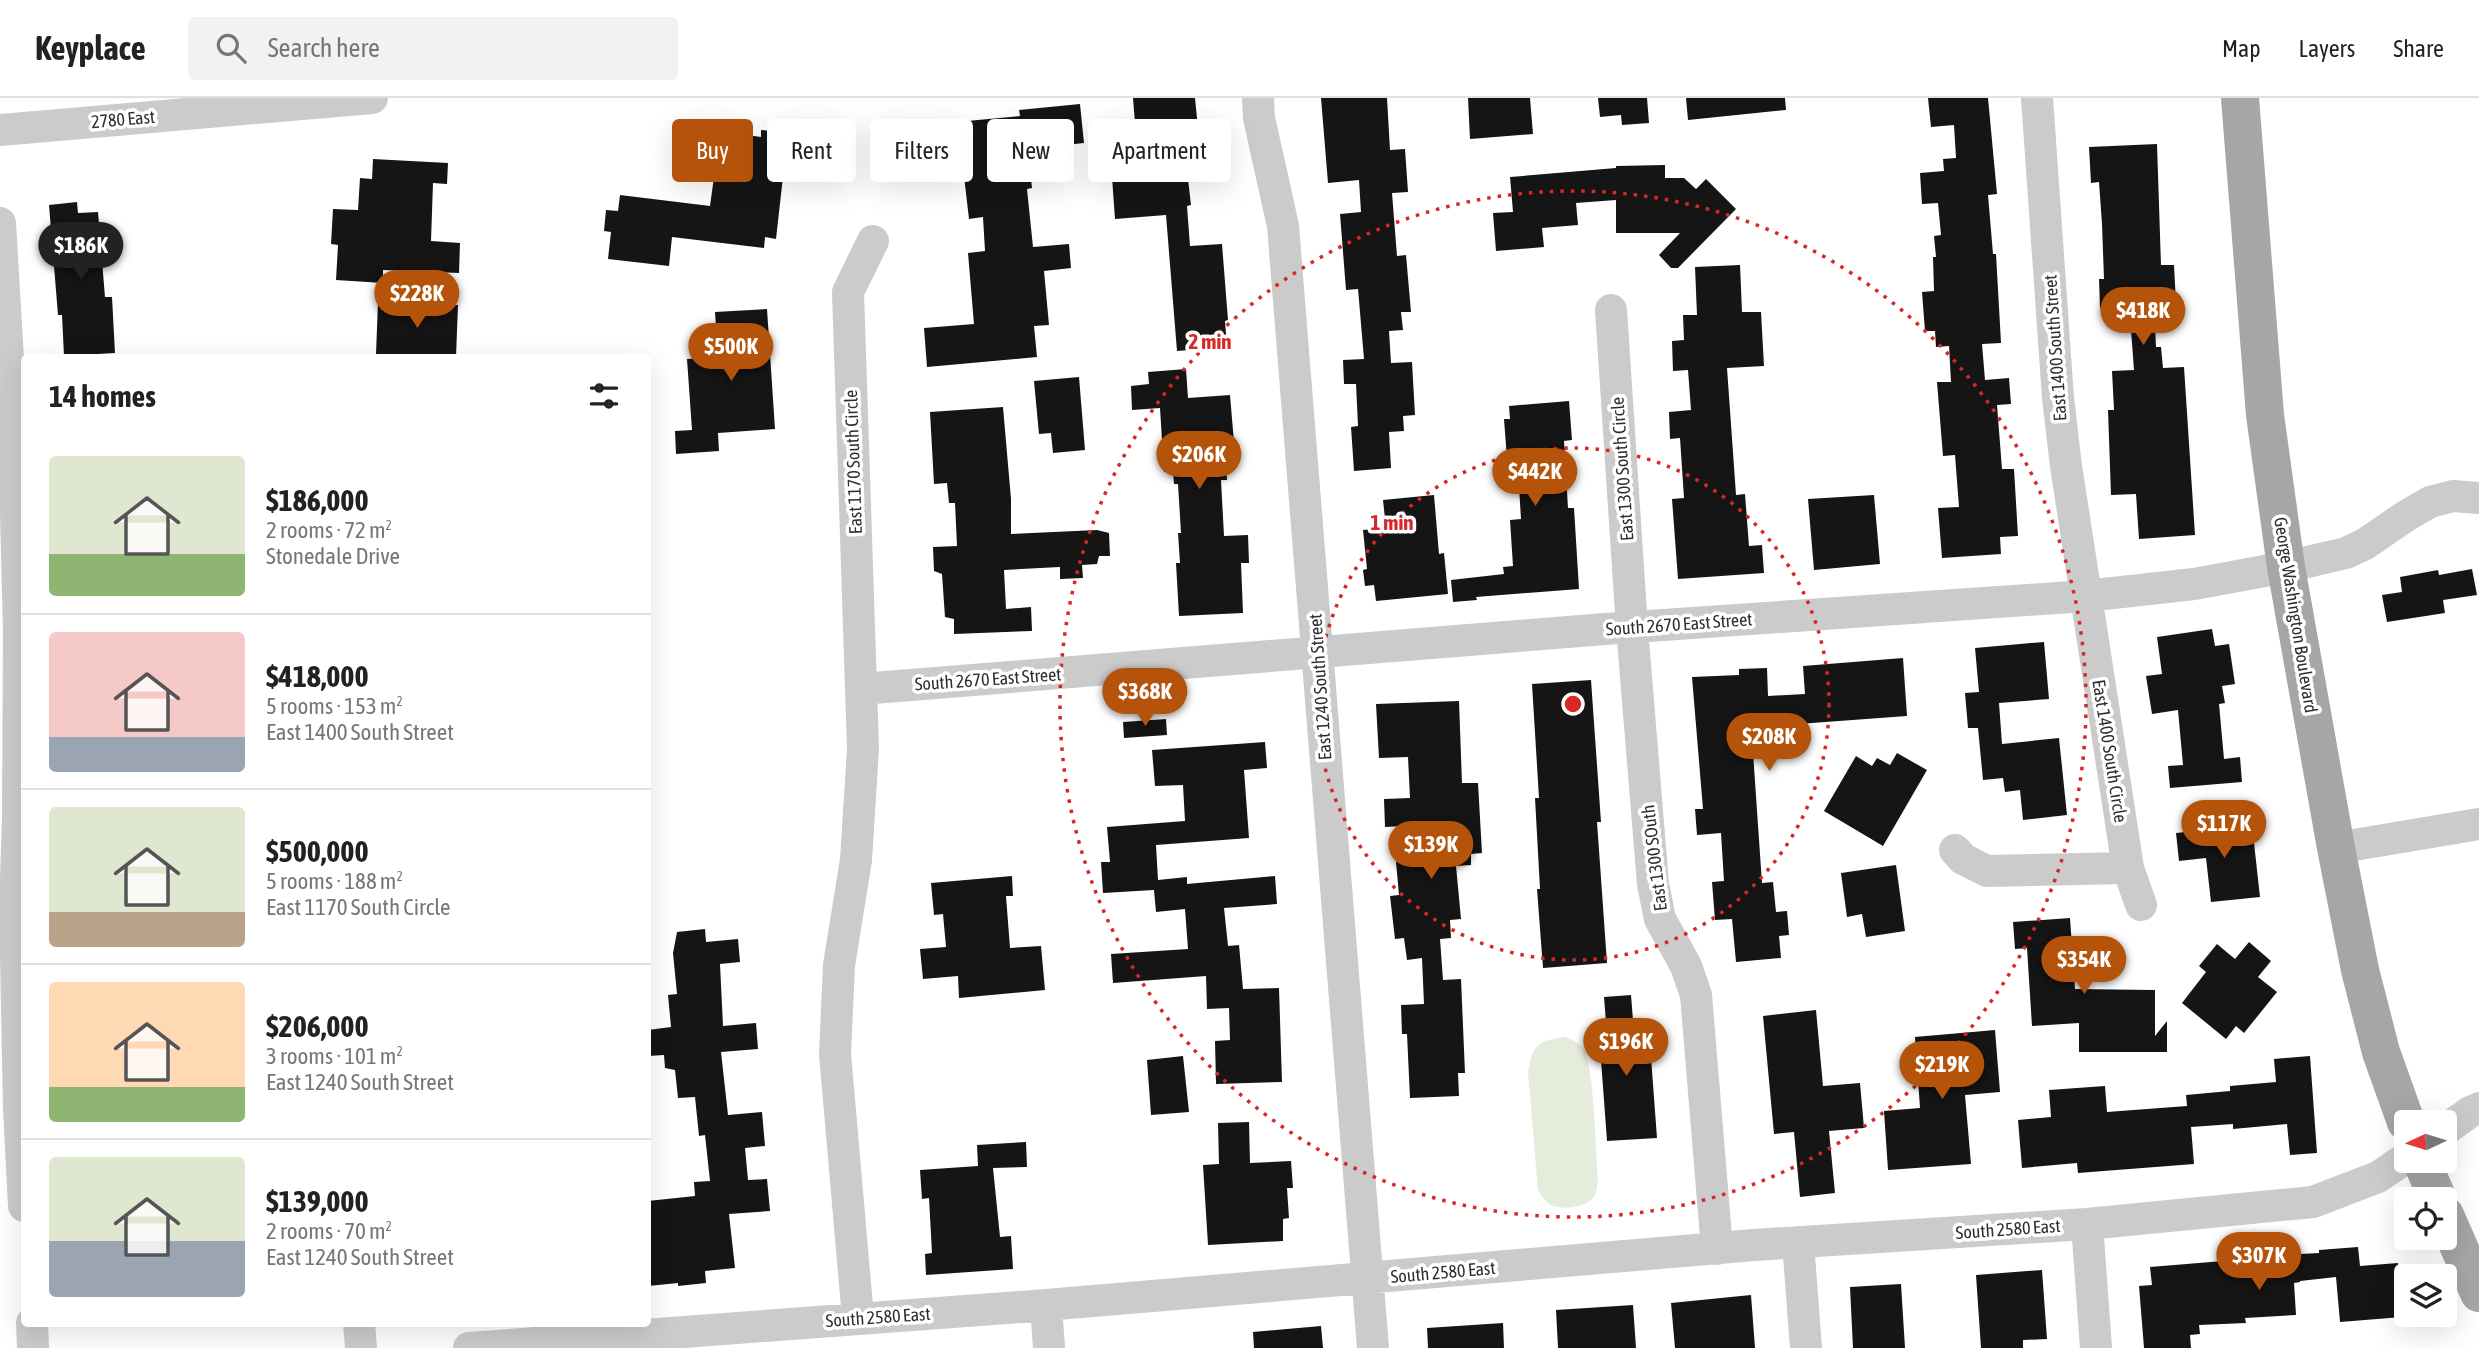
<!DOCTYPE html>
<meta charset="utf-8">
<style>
:root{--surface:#fff;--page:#f2f2f2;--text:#222;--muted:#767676;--line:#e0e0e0;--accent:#b45309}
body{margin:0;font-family:"Asap Condensed",sans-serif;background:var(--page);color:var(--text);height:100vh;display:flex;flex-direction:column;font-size:26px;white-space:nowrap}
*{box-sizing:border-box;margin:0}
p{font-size:23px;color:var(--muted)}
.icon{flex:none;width:38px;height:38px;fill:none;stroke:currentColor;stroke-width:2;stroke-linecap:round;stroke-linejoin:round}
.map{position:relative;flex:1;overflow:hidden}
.drawer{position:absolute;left:21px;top:256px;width:630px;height:973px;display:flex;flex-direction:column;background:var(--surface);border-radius:7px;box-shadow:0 7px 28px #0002}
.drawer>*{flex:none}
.hud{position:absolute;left:672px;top:21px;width:665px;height:63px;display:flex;gap:14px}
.needle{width:46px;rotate:266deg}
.fabs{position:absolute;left:2394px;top:1012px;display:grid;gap:14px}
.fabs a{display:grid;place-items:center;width:63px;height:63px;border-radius:7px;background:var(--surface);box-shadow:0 7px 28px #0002;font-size:35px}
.price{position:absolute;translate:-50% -60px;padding:0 16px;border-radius:24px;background:var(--accent);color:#fff;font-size:23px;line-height:46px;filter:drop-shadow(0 2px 4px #0008)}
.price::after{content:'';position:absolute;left:50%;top:42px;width:21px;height:16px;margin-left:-10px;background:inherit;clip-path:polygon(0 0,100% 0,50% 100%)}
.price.on{background:#222;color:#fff}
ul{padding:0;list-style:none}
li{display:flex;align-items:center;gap:21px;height:175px;padding:0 28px}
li+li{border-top:2px solid var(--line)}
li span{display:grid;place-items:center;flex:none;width:196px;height:140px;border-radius:7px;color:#555}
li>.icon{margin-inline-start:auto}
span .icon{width:84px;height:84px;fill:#fffc;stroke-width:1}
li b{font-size:30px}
h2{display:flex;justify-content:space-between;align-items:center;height:84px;padding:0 28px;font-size:30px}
.tag{padding:0 24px;border-radius:7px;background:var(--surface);box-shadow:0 7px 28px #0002;font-size:24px;line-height:63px}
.tag.on{background:var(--accent);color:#fff}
header{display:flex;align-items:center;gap:42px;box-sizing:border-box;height:98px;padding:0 35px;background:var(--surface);border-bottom:2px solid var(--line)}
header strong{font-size:33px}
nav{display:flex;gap:38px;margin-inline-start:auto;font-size:24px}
.search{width:490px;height:63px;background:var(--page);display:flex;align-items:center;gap:18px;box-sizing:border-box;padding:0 24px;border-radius:7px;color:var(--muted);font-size:26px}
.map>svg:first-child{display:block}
.green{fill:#e5ecdb}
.building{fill:#151515}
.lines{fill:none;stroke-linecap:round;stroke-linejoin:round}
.minor{stroke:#cbcbcb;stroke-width:32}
.major{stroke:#a6a6a6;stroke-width:38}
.ring{fill:none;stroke:#d62828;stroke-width:3.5;stroke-dasharray:3.5 7}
.labels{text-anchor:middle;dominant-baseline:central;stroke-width:7;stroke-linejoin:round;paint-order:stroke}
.street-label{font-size:18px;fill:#2e2e2e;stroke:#fff}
.centre{fill:#d62828;stroke:#fff;stroke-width:3.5}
.ring-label{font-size:21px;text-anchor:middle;font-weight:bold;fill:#d62828;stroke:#fff;stroke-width:7;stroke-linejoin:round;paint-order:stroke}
</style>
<header>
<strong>Keyplace</strong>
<div class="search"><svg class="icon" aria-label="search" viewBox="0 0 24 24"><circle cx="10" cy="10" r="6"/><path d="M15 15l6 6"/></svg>Search here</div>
<nav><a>Map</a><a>Layers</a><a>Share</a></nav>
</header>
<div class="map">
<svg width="2479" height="1250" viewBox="0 0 2479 1250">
<rect width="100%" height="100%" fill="#fff"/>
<path class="green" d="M1565,939C1572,942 1580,945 1584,951C1594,967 1596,1058 1598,1082C1597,1088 1597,1095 1594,1099C1585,1110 1560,1113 1549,1106C1544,1102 1541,1097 1538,1092L1528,974C1532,947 1539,942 1565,939Z"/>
<path class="building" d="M1133,0H1195L1200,51H1207L1210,79L1188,81L1191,107L1187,108L1190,148L1222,146L1228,222L1225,223L1227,249L1177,253L1166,117L1115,121L1112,79L1139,76Z
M1321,0H1387L1390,52L1405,51L1408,94L1392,95L1397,158L1406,157L1411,214H1401L1403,232L1389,233L1391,265L1412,264L1415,317L1403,318L1404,333L1389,334L1391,370L1354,373L1351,329L1358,328L1356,286H1344L1343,262L1364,261L1358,191L1346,192L1340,116L1361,114L1359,82L1328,85Z
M1468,0H1530L1533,36L1470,41Z
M1598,0H1647L1649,25L1622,27L1621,17L1600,19Z
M1686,0H1785L1786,12L1688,22Z
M1928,0H1988L1997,96L1988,97L1993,156H1996L2001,245L1982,246L1985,282L2009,280L2011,306L1997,307L2002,371H2014L2018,438L2000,439L2001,456L1942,460L1938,410L1959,409L1955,357L1943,358L1937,284H1951L1949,248L1936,249L1935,233H1925L1922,194L1934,193L1933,159H1936L1934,138L1941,137L1938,105L1922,106L1920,75L1944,73L1943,61L1956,60L1954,27L1931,29Z
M1080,6L1084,45L1028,51L1032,90L1027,91L1033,149L1069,146L1071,170L1044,173L1049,227L1034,228L1037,259L927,269L924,230L974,226L968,155L985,153L983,119L969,121L962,61L906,66L903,29L1020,18L1019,12Z
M761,32L808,37L804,64L785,61L776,141L765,139L764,150L672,139L669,168L608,161L611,134L604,133L606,112L618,113L620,97L710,108L714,79L727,80L732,35L761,39Z
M2157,46L2161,167H2174L2176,206H2154L2156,249H2161L2163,270L2184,269L2195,437L2139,441L2136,396L2111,397L2108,312H2114L2112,273L2134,272L2131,232H2127L2126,209L2100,210L2099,181H2104L2102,126L2099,84L2091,85L2089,49Z
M373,61L448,65L447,86L433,85L431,143L460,145L459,175L383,172V185L336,182L338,147L331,146L333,111L358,112L360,80L372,81Z
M1665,67V80H1684L1696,91L1706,81L1736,111L1678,170H1671L1659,157L1680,135H1616V102L1576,105L1578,127L1542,130L1544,149L1496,153L1493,115L1513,114L1510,79L1616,70V68Z
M77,104L78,115L98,114L105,199H112L115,255L64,258L62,217H58L49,107Z
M1740,167L1742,214H1761L1764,268L1727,270L1736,397L1745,396L1749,448L1762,447L1764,475L1678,481L1672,401L1684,400L1680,340L1670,341L1669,314L1691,312L1688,272L1673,273L1672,243L1684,242L1683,217H1697L1695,169Z
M378,204L458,207L456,259H397V257L376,256Z
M767,211L775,331L718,335L719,353L676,356L675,333L692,332L687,261L718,259L715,214Z
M1186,271L1188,300L1230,297L1236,368H1226L1227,382H1221L1224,438L1248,437L1249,465H1241L1243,515L1179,518L1176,465H1180L1178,435H1181L1178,386H1174L1173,373L1164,374L1160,310L1132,312L1131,288L1149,286L1148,274Z
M1079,279L1085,352L1053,355L1051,335L1039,336L1034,283Z
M1569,303L1572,342L1564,343L1568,410H1574L1579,491L1476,499L1477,502L1453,504L1451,482L1504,476L1503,469L1513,468L1510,422L1521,421L1518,373L1508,374L1504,321H1510L1509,308Z
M1003,309L1011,401V436L1097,432L1109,435L1110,458H1099L1097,466L1082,467L1083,480L1060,481V469L1004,472L1006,511L1031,509L1032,533L954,536V521L945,519L942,476L934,473L933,449L957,448L955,405H949L947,385L934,386L930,314Z
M1434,397L1439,456L1444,455L1448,496L1376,503L1374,487L1365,488L1363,472L1367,471L1363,432L1386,430L1383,402Z
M1874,397L1880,466L1814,472L1808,401Z
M2472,471L2477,497L2443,502L2445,515L2387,524L2382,497L2402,494L2400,479L2438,472L2439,477Z
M2212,531L2215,548L2229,546L2235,586L2222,588L2225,605L2219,606L2224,661L2240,659L2242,684L2170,690L2168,668L2183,667L2178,612L2152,616L2146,578L2162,576L2157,539Z
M2044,544L2049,601L1999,605L2002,646L2059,640L2067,717L2023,722L2020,692L2005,694L2003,680L1983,682L1978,630H1968L1965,595L1979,594L1975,550Z
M1903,560L1907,618L1772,628L1773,638L1752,640L1762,785L1773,784L1776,814L1787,813L1789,837L1779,838L1781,860L1736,864L1732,821L1715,822L1712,784L1724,783L1721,735L1697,737L1695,711H1703L1692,579L1739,577V571L1767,570L1768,598L1805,596L1803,568Z
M1591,582L1601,724H1597L1607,865L1543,870L1537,791H1540L1535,700H1539L1532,586Z
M1459,603L1462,685H1478L1482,755L1471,756V767L1456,768L1461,821L1450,822L1451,840L1440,841L1443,882L1461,881L1465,975H1458L1459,998L1410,1000L1407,936H1402L1401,907L1424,906L1422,860L1407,862L1404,840L1395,841L1390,798L1399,797L1396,764L1449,758L1446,726L1385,729L1384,701L1410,700L1408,659L1379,660L1376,606Z
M1166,621L1167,637L1124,640L1123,624Z
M1265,644L1267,670L1244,672L1249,740L1156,747L1158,782L1187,779V786L1275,778L1277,806L1224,810L1228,848L1239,847L1243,891L1279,890L1282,984L1216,986L1215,943L1230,942L1229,910L1207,911L1206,878L1113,885L1111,856L1188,851L1185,811L1156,814L1154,792L1103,795L1101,764H1110L1107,729L1185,723L1183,687L1155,688L1152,652Z
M1897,655L1927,672L1883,748L1824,713L1856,658L1872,668L1877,660L1890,667Z
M2252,727L2260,799L2211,804L2206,760L2179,763L2176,735Z
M1896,767L1905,833L1866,839L1862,816L1847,819L1841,775Z
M1012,778L1013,798H1006L1010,850L1041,848L1045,892L959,900L958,878L923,881L920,851L946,849L943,816L934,817L931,785Z
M2070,820L2075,891L2155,892V938L2167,923V954H2079V925L2032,928L2027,850L2015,851L2013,824Z
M705,831L706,844L738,841L740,864L720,866L723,928L756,925L758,951L721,954L728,1017L762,1014L765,1048L745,1050L748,1082L767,1081L770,1113L729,1116L735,1170L705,1173L706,1185L678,1188V1185L648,1188V1103L695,1098L694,1084L710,1083L705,1037L699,1038L695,999L678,1000L675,972L665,970L664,957L648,958V932L671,929L668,897L677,896L673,855L677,834Z
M2249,844L2271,863L2258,879L2277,894L2244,935L2236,928L2226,941L2182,905L2206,874L2199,868L2217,846L2235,861Z
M1631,897L1636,960L1651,959L1657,1040L1607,1043L1601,962H1609L1604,899Z
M1816,912L1823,988L1860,985L1864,1030L1829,1033L1835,1095L1800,1099L1794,1034L1774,1036L1763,918Z
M1995,932L2000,994L1965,997L1971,1066L1888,1072L1884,1013L1920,1010L1915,939Z
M1183,958L1189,1014L1151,1017L1147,962Z
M2310,958L2317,1055L2290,1057L2287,1026L2233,1031V1026L2191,1029L2194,1066L2078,1075L2077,1065L2022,1070L2018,1022L2051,1019L2049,992L2105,988L2107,1014L2187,1008L2186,997L2230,993V988L2276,984L2274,961Z
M1249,1024L1250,1065L1291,1063L1293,1090H1287L1289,1120L1283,1121V1143L1208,1147L1203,1067L1219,1066L1218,1025Z
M1026,1044L1027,1069L993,1070L1000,1139L1011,1138L1013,1171L926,1177L925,1156L932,1155L929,1100L922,1101L920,1072L978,1068L977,1047Z
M2358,1149L2360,1168L2398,1165L2402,1219L2340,1224L2336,1179L2300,1183V1184L2294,1185L2296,1217L2245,1220L2246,1225L2199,1227L2200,1236L2190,1237L2191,1250H2144L2139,1188L2152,1187L2150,1169L2223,1163V1157L2244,1156V1159L2319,1155V1152Z
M2042,1172L2047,1241L2023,1242V1250H1981L1976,1177Z
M1901,1186L1905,1250H1853L1850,1189Z
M1751,1197L1755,1250H1675L1671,1205Z
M1633,1207L1636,1250H1558L1556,1212Z
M1503,1225L1504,1250H1428L1427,1230Z
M1321,1228L1323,1250H1254L1253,1234Z"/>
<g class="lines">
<path class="minor" d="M1258,0L1259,20L1283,128L1373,1250
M2037,0L2058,300L2066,368L2128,770L2141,807
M0,32L372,0
M0,125L15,380L19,533L18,721L15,810L19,1010L24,1108
M1611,212L1632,530L1653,786L1660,821L1686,868L1696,897L1717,1151
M861,591L1605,531L2086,498L2194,486L2286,469L2346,455L2365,446L2406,418L2430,404L2453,398L2479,400
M2336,750L2479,726
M1955,752L1963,761L1987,773L2128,770
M2445,1032L2470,1014L2479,1010
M2087,1126L2096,1250
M1798,1144L1806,1250
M1046,1207L1049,1250
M858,1220L835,956L839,867L856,762L863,651L848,194L873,143
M32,1225L33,1250
M359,1225L361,1250
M469,1250L1046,1207L1754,1147L2087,1126L2313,1104L2378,1079L2406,1060"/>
<path class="major" d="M2240,0L2265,317L2286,469L2336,750L2360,872L2381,954L2406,1024
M2421,1062L2438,1101
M2445,1117L2479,1195"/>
</g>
<g class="ring">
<circle cx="1573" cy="606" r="256"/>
<circle cx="1573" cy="606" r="513"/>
</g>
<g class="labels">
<g class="street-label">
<text transform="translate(123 21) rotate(-5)">2780 East</text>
<text transform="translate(2055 250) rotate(-94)">East 1400 South Street</text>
<text transform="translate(853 364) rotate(-92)">East 1170 South Circle</text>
<text transform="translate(1622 371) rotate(-94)">East 1300 South Circle</text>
<text transform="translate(2296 517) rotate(81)">George Washington Boulevard</text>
<text transform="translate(1679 526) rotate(-4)">South 2670 East Street</text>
<text transform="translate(988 581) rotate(-4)">South 2670 East Street</text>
<text transform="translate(1320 589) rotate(-94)">East 1240 South Street</text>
<text transform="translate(2110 653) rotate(81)">East 1400 South Circle</text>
<text transform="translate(1654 760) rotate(-97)">East 1300 SOuth</text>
<text transform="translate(2008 1131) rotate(-4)">South 2580 East</text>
<text transform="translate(1443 1174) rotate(-5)">South 2580 East</text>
<text transform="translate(878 1219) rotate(-4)">South 2580 East</text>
</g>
</g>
<circle cx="1573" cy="606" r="10" class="centre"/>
<g class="ring-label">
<text x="1210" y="251">2 min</text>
<text x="1392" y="432">1 min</text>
</g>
</svg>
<div class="fabs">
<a><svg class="needle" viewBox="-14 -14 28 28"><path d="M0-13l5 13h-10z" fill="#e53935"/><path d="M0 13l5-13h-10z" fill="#767676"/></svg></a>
<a><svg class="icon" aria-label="locate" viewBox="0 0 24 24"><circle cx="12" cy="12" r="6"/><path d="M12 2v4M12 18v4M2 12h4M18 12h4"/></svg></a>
<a><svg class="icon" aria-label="layers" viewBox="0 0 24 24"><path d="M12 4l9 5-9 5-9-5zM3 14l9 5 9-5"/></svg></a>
</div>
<b class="price on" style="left:81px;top:184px">$186K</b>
<b class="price" style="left:417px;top:232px">$228K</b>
<b class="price" style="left:2143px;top:249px">$418K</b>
<b class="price" style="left:731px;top:285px">$500K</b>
<b class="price" style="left:1199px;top:393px">$206K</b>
<b class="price" style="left:1535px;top:410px">$442K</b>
<b class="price" style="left:1145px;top:630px">$368K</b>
<b class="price" style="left:1769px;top:675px">$208K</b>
<b class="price" style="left:2224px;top:762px">$117K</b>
<b class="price" style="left:1431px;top:783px">$139K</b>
<b class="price" style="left:2084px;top:898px">$354K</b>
<b class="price" style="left:1626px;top:980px">$196K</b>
<b class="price" style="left:1942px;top:1003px">$219K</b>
<b class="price" style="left:2259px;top:1194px">$307K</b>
<div class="hud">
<a class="tag on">Buy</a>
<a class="tag">Rent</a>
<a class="tag">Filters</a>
<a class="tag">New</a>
<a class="tag">Apartment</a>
</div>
<section class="drawer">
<h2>14 homes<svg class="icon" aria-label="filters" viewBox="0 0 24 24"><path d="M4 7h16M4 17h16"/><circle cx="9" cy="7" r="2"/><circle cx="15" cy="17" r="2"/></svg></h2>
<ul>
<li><span style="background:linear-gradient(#dfe7d0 70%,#8fb573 0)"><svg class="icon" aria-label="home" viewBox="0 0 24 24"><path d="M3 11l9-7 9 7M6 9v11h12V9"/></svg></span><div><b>$186,000</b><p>2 rooms · 72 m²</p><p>Stonedale Drive</p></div></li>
<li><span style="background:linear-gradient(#f6c9c9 75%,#9aa5b1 0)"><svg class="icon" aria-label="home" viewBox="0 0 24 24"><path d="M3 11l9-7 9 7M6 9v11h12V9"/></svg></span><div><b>$418,000</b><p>5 rooms · 153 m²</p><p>East 1400 South Street</p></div></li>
<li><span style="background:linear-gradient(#dfe7d0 75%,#b9a48a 0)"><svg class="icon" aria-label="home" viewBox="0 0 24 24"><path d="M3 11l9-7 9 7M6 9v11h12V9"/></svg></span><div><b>$500,000</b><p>5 rooms · 188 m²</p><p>East 1170 South Circle</p></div></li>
<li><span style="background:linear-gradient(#ffd9b3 75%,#8fb573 0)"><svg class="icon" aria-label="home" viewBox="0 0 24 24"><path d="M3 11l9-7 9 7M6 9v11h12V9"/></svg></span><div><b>$206,000</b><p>3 rooms · 101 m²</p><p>East 1240 South Street</p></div></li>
<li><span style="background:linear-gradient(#dfe7d0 60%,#9aa5b1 0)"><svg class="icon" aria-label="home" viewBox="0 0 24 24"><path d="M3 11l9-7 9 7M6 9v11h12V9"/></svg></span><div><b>$139,000</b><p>2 rooms · 70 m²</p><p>East 1240 South Street</p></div></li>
</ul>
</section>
</div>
